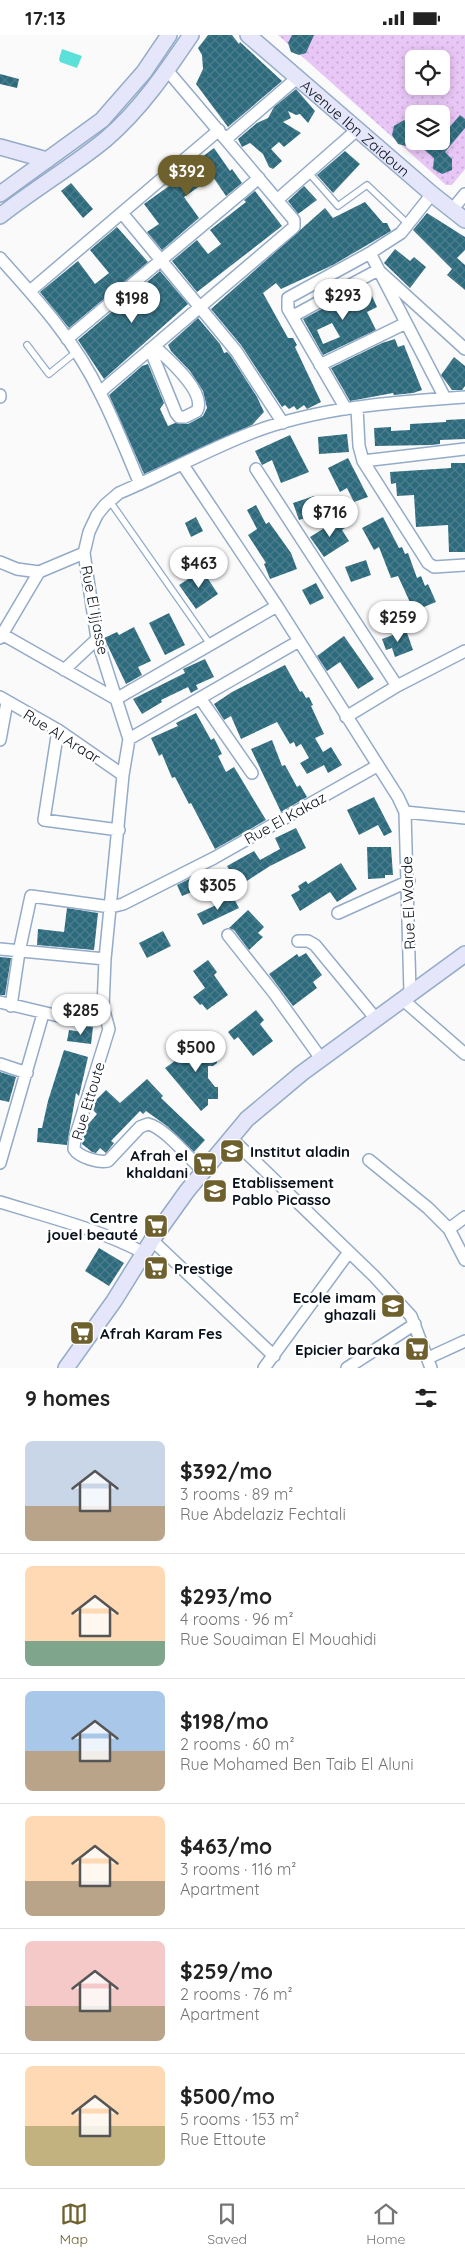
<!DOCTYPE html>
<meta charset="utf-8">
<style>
:root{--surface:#fff;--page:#f6f6f6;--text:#222;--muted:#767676;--line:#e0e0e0;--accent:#6e612e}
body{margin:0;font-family:Quicksand,sans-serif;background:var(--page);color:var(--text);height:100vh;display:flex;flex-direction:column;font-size:19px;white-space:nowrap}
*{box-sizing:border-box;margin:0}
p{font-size:16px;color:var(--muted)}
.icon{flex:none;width:28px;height:28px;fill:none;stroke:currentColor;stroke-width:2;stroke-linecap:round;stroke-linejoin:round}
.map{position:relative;height:1333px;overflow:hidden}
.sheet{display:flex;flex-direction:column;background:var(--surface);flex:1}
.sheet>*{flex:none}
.fabs{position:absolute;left:405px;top:15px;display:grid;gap:10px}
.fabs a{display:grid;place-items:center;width:45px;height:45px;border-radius:8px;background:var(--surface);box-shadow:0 2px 8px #0003;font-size:25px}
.price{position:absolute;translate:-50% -42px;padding:0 11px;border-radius:18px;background:#fff;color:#222;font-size:16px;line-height:32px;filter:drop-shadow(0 1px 2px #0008)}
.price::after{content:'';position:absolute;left:50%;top:30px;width:15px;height:11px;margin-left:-8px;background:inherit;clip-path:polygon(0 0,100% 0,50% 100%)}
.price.on{background:var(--accent);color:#fff}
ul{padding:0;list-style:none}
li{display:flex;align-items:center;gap:15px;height:125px;padding:0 25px}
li+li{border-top:1px solid var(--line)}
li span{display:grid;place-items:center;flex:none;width:140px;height:100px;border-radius:8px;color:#555}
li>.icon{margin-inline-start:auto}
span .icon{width:60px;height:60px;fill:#fffc;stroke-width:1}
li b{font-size:21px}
h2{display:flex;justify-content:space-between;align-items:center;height:60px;padding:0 25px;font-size:21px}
.status{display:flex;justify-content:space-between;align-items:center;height:35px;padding:0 25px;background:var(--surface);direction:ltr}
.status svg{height:14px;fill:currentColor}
.tabs{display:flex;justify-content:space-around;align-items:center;height:70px;border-top:1px solid var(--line);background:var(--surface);font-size:14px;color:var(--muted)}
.tabs a{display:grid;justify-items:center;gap:2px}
.tabs .on{color:var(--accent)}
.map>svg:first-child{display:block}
.green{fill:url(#green-dots);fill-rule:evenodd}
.water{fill:#5be1da}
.building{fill:url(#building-cross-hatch);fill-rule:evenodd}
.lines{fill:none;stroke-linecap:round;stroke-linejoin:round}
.lane-casing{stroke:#93abc8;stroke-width:8}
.street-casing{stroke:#93abc8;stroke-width:14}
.secondary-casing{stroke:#93abc8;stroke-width:18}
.lane{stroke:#fff;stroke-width:5.5}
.street{stroke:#fff;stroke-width:11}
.secondary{stroke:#e6e6fa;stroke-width:15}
.labels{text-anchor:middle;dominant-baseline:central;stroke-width:5;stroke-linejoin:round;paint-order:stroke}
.street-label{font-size:15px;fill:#08111b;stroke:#fff}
.poi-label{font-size:15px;font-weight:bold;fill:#08111b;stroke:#fff;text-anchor:start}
</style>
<div class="status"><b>17:13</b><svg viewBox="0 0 49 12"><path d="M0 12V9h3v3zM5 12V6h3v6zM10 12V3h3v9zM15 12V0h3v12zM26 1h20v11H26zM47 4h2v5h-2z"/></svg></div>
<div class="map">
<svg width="465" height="1333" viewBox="0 0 465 1333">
<defs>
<pattern id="green-dots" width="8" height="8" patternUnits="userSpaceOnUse" patternTransform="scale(1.25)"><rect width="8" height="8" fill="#e8c6f6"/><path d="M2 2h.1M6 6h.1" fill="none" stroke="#c6a9d2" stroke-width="1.8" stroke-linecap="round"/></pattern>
<pattern id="building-cross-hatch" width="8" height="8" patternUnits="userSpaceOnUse" patternTransform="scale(1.25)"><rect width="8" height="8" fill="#2c6a7d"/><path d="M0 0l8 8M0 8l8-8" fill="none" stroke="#4e7e8c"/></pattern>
</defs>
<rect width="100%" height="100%" fill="#fafafa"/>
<path class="green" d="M278,0H465V134L452,150H446ZM414,24H441V51H414ZM414,79H441V106H414Z"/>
<path class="water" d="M62,14L82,21L77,33L60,27L59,24Z"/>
<path class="building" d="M208,0H232L239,9L240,7L282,46L228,92L196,49L203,34L202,20L198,13Z
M292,0H314L306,18L299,20L291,17L288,8Z
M0,39L19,44L17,53L0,49Z
M296,54L315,76L308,88L300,79L296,80L288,76L291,83L283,87L301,98L284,112L279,107L271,114L282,126L273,134L269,132L263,119L250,108L242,112L238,104L257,88L268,83L274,72Z
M460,80L465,84V93L445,117L452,124V135L442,139L433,134L434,123L414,106H441V102Z
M404,85L414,93V105L406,111L398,109L392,100L394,91Z
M214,113L230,136L232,134L242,148L226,161L213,142L184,162L199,183L162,215L147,197L159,189L144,169L176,146L174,143Z
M345,116L360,129L333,158L317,140Z
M71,148L93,174L83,183L61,156Z
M304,151L317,165L298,179L288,166Z
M255,156L282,191L197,257L172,226L197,205L208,219L221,209L210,195L246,167L244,165Z
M365,167L383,188H387L391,196L333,230L281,254L276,248L263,258L288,303H293L297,310L295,312L321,367L307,374L304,370L297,375L294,371L289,374L285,370L282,372L241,310L211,274L325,173L333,183Z
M427,178L465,202V215L457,223L465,230V255L447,240L452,234L413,195Z
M117,192L148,227L69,293L40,257L78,226L95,249L109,238L90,215Z
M395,214L410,226L414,222L426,232L410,253L384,228Z
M160,236L188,269L104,344L78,305Z
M367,250L377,272L367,277L376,295L323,320L303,284ZM332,288L340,302L323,309L317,295Z
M198,283L220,309L224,318L227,317L230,320L257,362L264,377L252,390L144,439L109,360L142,331L148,329L164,368L160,374L168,391L175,388L188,389L203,381L207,373L203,356L190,336L171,316L168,310Z
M395,304L398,312L404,310L422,355L413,358L394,360L393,358L350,366L331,333L382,308Z
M454,322L465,331V351L462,355H452L441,340Z
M465,384V404L440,405V409L431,410L375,411L374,393L391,392V396L410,395V389L446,387V385Z
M347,399L349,417L319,419L318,402Z
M290,400L309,437L281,448L272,425L262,430L255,416Z
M348,423L368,462L354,467L347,453L340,457L328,433Z
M451,428H465V517H449L448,490L416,492L414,460L397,461L396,448L391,449L390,437L451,433Z
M314,461L320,478L299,485L293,468Z
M256,470L266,489L269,487L291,518L297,534L270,544L264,529L266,528L248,500L257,494L247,475Z
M196,482L203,496L191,502L185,488Z
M383,482L399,513L402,512L405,519L408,518L417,543L421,541L425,551L428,549L436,567L414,576L398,541L391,543L379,512L374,515L362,493Z
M339,484L345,493L342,495L349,506L324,522L310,502Z
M366,525L371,540L351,547L345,532Z
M202,535L218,559L196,574L179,550Z
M316,548L324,563L310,570L302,555Z
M169,578L185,610L165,620L149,588Z
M134,592L151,626L138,632L142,640L126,649L104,603L117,597L119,600Z
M406,595L413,615L395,622L392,613L386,615L382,604Z
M344,601L374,644L358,654L340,627L327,636L317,621Z
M205,624L214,642L196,650L198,654L191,658L188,652L161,665L162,667L142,679L133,664L185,638L183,634Z
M285,630L300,657L302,656L306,663L309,662L313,670L311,671L324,699L315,703L323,717L331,712L342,730L328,738L324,730L307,739L300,728L309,723L301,709L296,712L294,707L290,709L277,687L241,704L231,681L224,685L214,669L232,657Z
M196,678L211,705L214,703L222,719L218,721L226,737L234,732L266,785L215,814L191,768L189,769L175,742L172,743L162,719L159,721L151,703L178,691L176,688Z
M272,705L282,731L285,730L297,752L300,750L307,762L281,777L251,714Z
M374,762L392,797L384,801L378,790L359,800L347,775Z
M296,793L306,813L270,831L239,851L227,831L254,816L260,825L280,814L275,803Z
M367,812H391L393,840H385V843L368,844Z
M341,828L357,854L337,867L330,857L300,876L291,860L300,855L298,851L306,846L308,849Z
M205,836L211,849L182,861L177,850Z
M233,862L239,873L203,890L197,879Z
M67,873L98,878L94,915L37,910L38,894L64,897Z
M248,875L264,892L258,898L263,902L249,915L234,895L229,893Z
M163,896L171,911L147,923L139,908Z
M306,918L322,940L313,947L317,953L293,971L269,939L297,919L299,922Z
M0,922L11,923L5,960H0Z
M208,925L217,937L214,940L228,960L207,975L202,969L200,970L193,962L205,953L193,936Z
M256,975L264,985L260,989L273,1006L253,1021L238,1002L234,1005L228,997Z
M82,991L93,992L91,1009L67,1006L69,995L82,997Z
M207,1003L217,1016V1028L213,1031H208V1043L215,1052H218V1064H208V1070L201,1076L165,1033Z
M64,1015L88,1022L79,1061L76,1058L67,1110L37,1107L38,1093H42L48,1066Z
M0,1037L16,1042L9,1067L0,1065Z
M147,1044L163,1061L161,1063L205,1105L194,1117L167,1091L146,1076L143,1079L140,1076L111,1106L114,1108L106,1118L100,1113L96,1118L92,1117L82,1109L86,1092L97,1079L92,1074L94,1067L106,1055L120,1068Z
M99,1213L124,1228L109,1251L85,1236Z"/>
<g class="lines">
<defs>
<path id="lane" d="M309,138L338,171L367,150L409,190
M27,310L49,339L76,317
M109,465L210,609"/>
<path id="street" d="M226,104L297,43
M277,165L358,94
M452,175L465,159
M122,178L236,316L283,388
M370,218L445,363
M0,223C37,264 76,307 100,358C115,387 127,419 140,449
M30,256L219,95
M293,281L378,235L465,314
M67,304L259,143
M150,314L176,378L179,382H185L197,376C207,357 167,323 154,311
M320,330L406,288
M100,357L294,192V185L167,35
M0,360V362
M357,373L359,411L363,426L428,528L434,532L465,530
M346,374L288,274V263L370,218L401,198L432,159
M363,426L465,414
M183,430L277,571L398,762L405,777L410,958
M256,434L397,651
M0,527L17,534L39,537
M0,598L116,664L277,571
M0,603L39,537L84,518
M64,635L97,604
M0,662L58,695L123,740
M200,663L252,738
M346,682L397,651L465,616
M58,695L44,785L119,795
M129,704L299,606
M0,705L7,667
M405,777L465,783
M338,878L409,846
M228,900L274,958L322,1025
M298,906H308L315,910L376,984
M0,914L105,924
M402,964L465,1019
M0,967L67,983L85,979L103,972
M11,971L19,917L31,861L111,872L123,869L214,823L377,731
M0,1029L27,1038
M230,1102L374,1241L411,1281L431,1333
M369,1125L428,1173L449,1194L465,1225
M0,1128L43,979
M204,1137C190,1124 165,1093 148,1089L140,1092L108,1126C98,1128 79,1122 74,1114L75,1103L109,994L103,972L105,924L123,740L129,704L97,604L84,518L89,497L97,480L105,470L119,458C164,439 207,415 251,398C318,372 394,367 465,362
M0,1167C48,1182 99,1194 144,1218
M449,1194L465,1182
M152,1205L274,1321
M428,1323L465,1306
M264,1333L349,1217
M347,1333L415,1289"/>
<g id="secondary">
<path id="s1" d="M248,0L432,159L465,185"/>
<path d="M0,112L47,125"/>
<path d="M0,159L102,85L144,37L169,0"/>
<path d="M0,181C34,154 72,132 106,104C140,75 166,37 191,0"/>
<path d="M66,1333L114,1266L152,1205L187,1156L247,1084L302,1038L465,919"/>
</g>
</defs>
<use href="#lane" class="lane-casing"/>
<use href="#street" class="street-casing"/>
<use href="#secondary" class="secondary-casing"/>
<use href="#lane" class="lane"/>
<use href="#street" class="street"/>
<use href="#secondary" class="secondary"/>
</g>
<defs>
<symbol id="school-square" viewBox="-11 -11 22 22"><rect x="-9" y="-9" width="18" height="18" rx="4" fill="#6e612e" stroke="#fff"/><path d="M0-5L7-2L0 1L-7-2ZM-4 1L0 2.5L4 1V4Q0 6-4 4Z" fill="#fff"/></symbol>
<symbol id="supermarket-square" viewBox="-11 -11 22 22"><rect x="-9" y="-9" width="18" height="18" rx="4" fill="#6e612e" stroke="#fff"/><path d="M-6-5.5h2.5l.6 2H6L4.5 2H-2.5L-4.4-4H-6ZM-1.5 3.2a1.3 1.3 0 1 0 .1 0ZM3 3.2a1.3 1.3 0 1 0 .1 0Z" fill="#fff"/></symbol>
</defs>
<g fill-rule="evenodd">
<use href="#school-square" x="218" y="1102" width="28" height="28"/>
<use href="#supermarket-square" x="191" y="1115" width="28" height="28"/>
<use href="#school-square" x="201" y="1142" width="28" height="28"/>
<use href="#supermarket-square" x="142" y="1177" width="28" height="28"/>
<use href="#supermarket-square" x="142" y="1219" width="28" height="28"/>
<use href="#school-square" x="379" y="1257" width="28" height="28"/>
<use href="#supermarket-square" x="68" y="1284" width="28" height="28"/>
<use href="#supermarket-square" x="403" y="1300" width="28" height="28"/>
</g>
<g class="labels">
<g class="street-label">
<text stroke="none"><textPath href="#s1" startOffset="142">Avenue Ibn Zaidoun</textPath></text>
<text transform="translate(95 575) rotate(79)">Rue El Ijjasse</text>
<text transform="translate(62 701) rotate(32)">Rue Al Araar</text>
<text transform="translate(285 783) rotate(-29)">Rue El Kakaz</text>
<text transform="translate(408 868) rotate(-92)">Rue El Warde</text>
<text transform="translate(88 1066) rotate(-73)">Rue Ettoute</text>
</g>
<g class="poi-label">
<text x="250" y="1116">Institut aladin</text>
<text x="188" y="1120" text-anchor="end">Afrah el<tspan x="188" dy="17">khaldani</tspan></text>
<text x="232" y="1147">Etablissement<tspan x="232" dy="17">Pablo Picasso</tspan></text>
<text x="138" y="1182" text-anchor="end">Centre<tspan x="138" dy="17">jouel beauté</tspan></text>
<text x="174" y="1233">Prestige</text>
<text x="376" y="1262" text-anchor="end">Ecole imam<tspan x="376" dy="17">ghazali</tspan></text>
<text x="100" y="1298">Afrah Karam Fes</text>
<text x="400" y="1314" text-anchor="end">Epicier baraka</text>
</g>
</g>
</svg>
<div class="fabs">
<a><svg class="icon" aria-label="locate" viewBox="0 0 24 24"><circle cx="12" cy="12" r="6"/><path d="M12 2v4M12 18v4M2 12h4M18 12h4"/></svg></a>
<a><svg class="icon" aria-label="layers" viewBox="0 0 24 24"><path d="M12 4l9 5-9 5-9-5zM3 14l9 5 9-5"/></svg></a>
</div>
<b class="price on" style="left:187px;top:162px">$392</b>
<b class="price" style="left:343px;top:286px">$293</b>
<b class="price" style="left:132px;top:289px">$198</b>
<b class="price" style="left:330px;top:503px">$716</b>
<b class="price" style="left:199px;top:554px">$463</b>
<b class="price" style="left:398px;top:608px">$259</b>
<b class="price" style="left:218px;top:876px">$305</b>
<b class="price" style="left:81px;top:1001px">$285</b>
<b class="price" style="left:196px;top:1038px">$500</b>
</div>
<section class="sheet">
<h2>9 homes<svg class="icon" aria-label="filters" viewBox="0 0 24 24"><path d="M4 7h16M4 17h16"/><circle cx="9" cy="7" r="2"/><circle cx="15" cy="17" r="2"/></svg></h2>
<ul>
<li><span style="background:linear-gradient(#c9d6e8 65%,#b9a48a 0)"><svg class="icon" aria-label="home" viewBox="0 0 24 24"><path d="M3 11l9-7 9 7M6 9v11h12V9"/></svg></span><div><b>$392/mo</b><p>3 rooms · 89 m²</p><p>Rue Abdelaziz Fechtali</p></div></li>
<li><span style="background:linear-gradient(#ffd9b3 75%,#7fa58c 0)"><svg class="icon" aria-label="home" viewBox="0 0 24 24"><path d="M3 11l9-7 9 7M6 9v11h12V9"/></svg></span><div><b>$293/mo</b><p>4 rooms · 96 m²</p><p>Rue Souaiman El Mouahidi</p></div></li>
<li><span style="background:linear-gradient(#a9c7e8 60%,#b9a48a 0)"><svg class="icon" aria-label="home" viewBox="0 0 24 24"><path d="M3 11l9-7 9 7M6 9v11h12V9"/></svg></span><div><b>$198/mo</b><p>2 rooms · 60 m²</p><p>Rue Mohamed Ben Taib El Aluni</p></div></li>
<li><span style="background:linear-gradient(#ffd9b3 65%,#b9a48a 0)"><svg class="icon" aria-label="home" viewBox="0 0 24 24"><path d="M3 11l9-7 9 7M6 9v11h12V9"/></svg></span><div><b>$463/mo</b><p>3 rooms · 116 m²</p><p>Apartment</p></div></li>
<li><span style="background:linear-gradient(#f6c9c9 65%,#b9a48a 0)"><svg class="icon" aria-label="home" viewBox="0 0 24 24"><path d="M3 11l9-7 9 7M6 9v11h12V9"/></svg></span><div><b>$259/mo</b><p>2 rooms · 76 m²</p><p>Apartment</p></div></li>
<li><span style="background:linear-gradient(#ffd9b3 60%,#c2b280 0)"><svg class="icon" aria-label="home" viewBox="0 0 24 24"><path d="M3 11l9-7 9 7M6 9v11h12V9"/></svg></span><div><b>$500/mo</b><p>5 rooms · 153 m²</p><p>Rue Ettoute</p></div></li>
</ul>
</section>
<nav class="tabs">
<a class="on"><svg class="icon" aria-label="map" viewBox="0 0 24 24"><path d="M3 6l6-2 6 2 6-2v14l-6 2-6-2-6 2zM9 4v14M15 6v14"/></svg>Map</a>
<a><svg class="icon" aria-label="saved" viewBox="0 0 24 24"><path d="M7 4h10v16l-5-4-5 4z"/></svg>Saved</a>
<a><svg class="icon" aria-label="home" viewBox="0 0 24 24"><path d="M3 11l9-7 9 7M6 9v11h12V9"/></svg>Home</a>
</nav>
